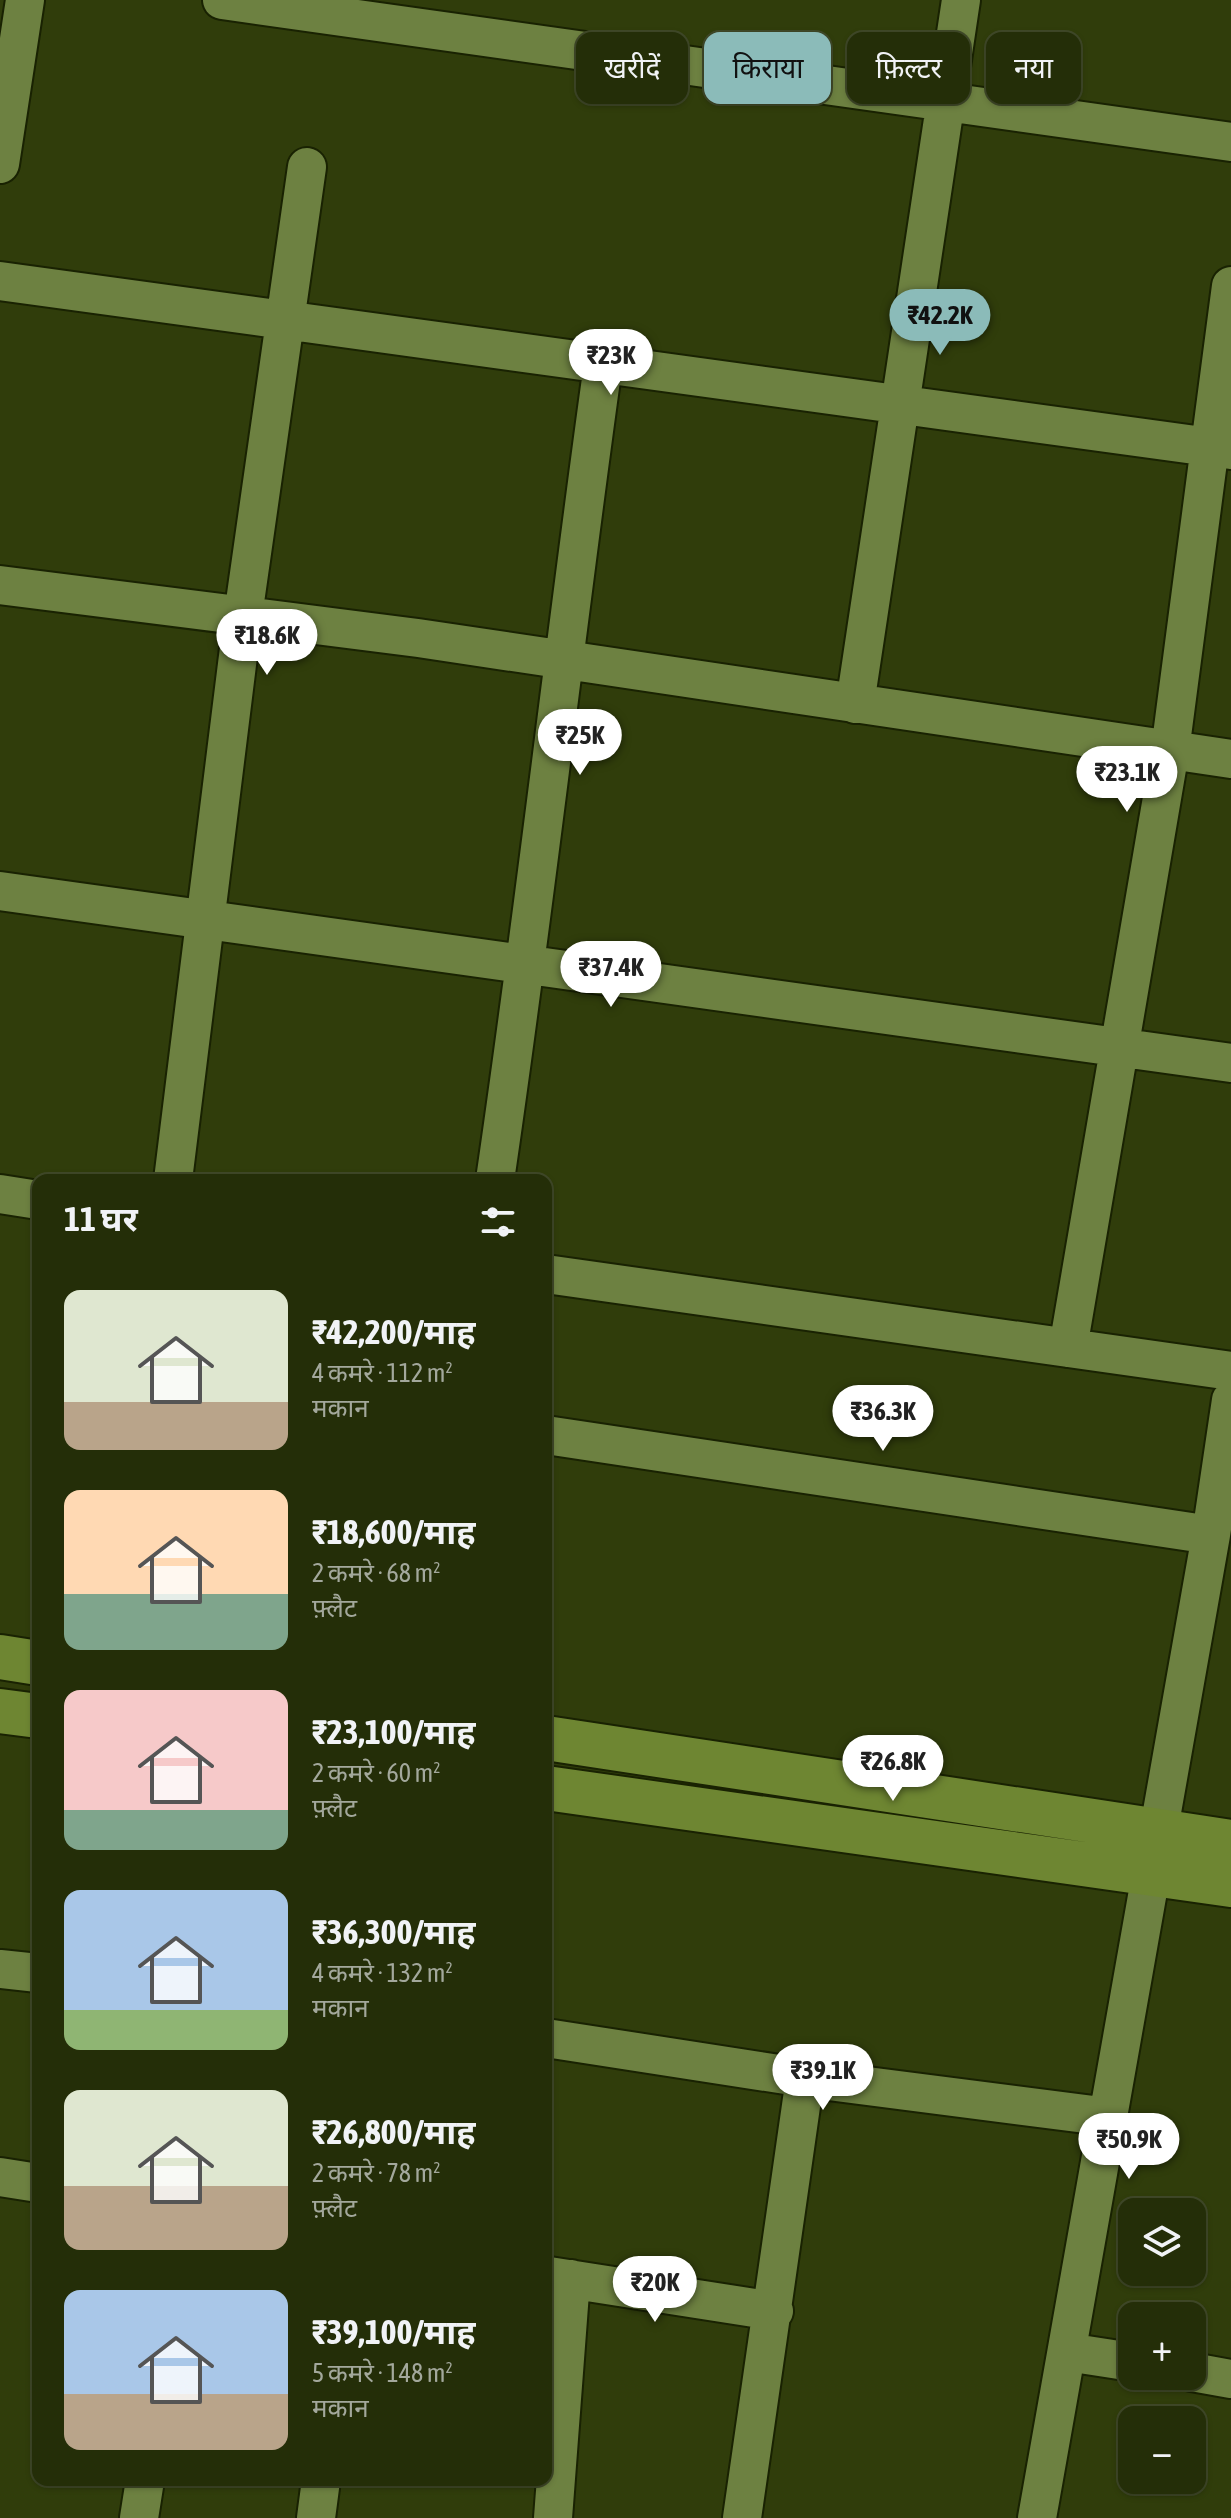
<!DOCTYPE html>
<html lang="hi">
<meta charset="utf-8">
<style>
:root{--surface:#242e08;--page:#2c3612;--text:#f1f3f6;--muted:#a3a89c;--line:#414a29;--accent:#8bbbb9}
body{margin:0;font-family:"Asap Condensed","Noto Sans Devanagari",sans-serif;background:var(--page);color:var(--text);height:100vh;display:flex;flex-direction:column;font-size:30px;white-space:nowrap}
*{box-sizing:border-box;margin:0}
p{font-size:26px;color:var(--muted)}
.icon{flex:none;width:44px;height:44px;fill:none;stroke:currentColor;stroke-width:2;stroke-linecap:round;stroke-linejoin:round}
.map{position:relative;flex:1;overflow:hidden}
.drawer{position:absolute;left:32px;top:1174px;width:520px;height:1312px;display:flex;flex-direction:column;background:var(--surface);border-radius:16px;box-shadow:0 2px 6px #0004,0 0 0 2px var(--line)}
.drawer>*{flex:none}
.top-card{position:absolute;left:576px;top:32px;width:534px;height:72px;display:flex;gap:16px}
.tools{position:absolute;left:1118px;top:2198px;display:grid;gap:16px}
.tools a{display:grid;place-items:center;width:88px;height:88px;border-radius:16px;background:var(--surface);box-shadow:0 2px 6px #0004,0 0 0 2px var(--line);font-size:40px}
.price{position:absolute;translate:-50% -68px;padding:0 18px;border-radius:28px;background:#fff;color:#222;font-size:26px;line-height:52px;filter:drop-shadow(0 2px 4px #0008)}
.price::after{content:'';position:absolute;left:50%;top:48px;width:24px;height:18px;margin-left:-12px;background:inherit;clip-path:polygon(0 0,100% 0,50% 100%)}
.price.selected{background:var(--accent);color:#111}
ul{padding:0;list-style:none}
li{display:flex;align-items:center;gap:24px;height:200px;padding:0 32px}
li span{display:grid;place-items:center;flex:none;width:224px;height:160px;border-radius:16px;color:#555}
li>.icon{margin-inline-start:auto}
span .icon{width:96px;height:96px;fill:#fffc;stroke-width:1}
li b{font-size:34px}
h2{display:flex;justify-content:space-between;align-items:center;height:96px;padding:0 32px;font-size:34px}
.chip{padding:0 28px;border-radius:16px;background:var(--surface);box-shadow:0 2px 6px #0004,0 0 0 2px var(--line);font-size:28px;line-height:72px}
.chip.selected{background:var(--accent);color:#111}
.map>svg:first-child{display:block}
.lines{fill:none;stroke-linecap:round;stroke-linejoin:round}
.street-casing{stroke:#192202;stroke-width:42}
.secondary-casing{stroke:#192202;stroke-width:48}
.street{stroke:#6d8141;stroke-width:38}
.secondary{stroke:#6e8632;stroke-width:44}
</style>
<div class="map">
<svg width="1231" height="2518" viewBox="0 0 1231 2518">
<rect width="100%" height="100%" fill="#303d0b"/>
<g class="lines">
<defs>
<path id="street" d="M222,0L1231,142
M0,164L25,0
M0,281L1231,450
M0,585L418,638L1231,759
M855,704L961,0
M0,891L1231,1063
M173,1180L243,616L307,167
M495,1180C535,909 565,636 603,365
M0,1194L38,1200
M546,1274L1231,1371
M1068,1348L1170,751L1231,286
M546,1435L1211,1535
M0,1969L38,1973
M546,2038L805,2078L1109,2117
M0,2177L38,2183
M549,2276L774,2311
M1067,2352L1132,2362
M1192,2372L1231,2379
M139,2518L145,2480
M316,2518L321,2480
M553,2518L571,2279
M742,2518L805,2078
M1037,2518L1211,1535L1231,1400"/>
<path id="secondary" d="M0,1657L38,1663
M0,1711L38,1716
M546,1738L1231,1842
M546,1788L1231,1885"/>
</defs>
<use href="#street" class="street-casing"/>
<use href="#secondary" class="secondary-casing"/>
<use href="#street" class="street"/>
<use href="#secondary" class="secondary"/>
</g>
</svg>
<div class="tools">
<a><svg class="icon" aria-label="layers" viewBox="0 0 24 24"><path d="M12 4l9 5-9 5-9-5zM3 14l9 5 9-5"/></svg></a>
<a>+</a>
<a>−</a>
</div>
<b class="price selected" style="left:940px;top:357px">₹42.2K</b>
<b class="price" style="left:611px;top:397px">₹23K</b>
<b class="price" style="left:267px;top:677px">₹18.6K</b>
<b class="price" style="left:580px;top:777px">₹25K</b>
<b class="price" style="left:1127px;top:814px">₹23.1K</b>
<b class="price" style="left:611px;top:1009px">₹37.4K</b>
<b class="price" style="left:883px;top:1453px">₹36.3K</b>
<b class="price" style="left:893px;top:1803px">₹26.8K</b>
<b class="price" style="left:823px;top:2112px">₹39.1K</b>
<b class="price" style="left:1129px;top:2181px">₹50.9K</b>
<b class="price" style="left:655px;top:2324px">₹20K</b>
<div class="top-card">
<a class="chip">खरीदें</a>
<a class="chip selected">किराया</a>
<a class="chip">फ़िल्टर</a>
<a class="chip">नया</a>
</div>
<section class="drawer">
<h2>11 घर<svg class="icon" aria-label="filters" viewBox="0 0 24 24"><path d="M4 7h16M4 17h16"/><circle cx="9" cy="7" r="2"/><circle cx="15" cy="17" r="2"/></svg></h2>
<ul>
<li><span style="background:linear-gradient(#dfe7d0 70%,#b9a48a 0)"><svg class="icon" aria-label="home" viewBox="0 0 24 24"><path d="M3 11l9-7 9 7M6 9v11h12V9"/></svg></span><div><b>₹42,200/माह</b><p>4 कमरे · 112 m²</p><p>मकान</p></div></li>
<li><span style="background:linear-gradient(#ffd9b3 65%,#7fa58c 0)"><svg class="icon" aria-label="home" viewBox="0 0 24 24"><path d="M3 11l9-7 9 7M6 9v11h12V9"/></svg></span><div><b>₹18,600/माह</b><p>2 कमरे · 68 m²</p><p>फ़्लैट</p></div></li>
<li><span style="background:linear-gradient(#f6c9c9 75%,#7fa58c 0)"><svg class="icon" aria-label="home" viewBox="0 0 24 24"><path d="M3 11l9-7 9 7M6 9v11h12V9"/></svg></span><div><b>₹23,100/माह</b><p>2 कमरे · 60 m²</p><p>फ़्लैट</p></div></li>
<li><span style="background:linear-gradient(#a9c7e8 75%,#8fb573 0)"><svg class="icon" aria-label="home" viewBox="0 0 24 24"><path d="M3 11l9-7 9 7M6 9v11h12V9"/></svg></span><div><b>₹36,300/माह</b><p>4 कमरे · 132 m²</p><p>मकान</p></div></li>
<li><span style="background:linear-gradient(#dfe7d0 60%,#b9a48a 0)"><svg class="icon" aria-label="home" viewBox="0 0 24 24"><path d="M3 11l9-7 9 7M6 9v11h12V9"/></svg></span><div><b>₹26,800/माह</b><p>2 कमरे · 78 m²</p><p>फ़्लैट</p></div></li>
<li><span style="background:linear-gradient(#a9c7e8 65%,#b9a48a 0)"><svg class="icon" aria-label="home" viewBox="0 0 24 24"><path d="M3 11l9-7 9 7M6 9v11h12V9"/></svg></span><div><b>₹39,100/माह</b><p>5 कमरे · 148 m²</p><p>मकान</p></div></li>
</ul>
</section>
</div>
